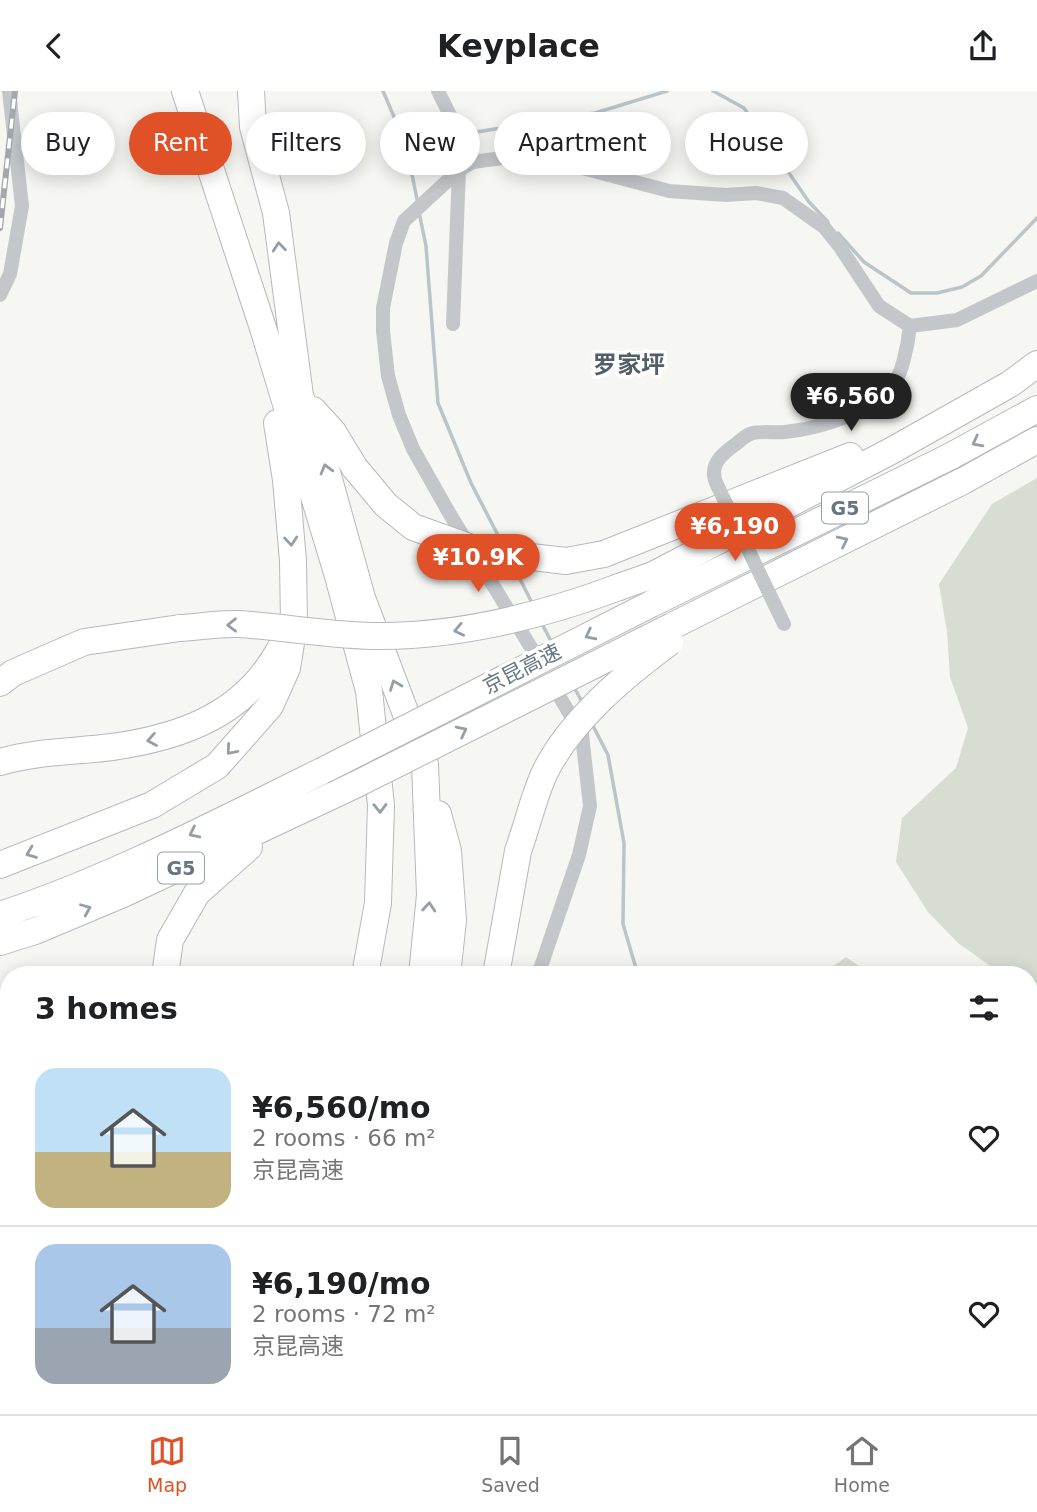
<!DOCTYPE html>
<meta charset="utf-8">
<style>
:root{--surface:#fff;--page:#f6f6f6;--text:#202124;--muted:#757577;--line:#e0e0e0;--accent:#e15127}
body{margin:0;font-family:"DejaVu Sans","Noto Sans SC",sans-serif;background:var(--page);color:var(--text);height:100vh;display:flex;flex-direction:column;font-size:26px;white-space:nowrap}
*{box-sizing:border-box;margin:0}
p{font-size:23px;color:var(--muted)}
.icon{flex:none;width:38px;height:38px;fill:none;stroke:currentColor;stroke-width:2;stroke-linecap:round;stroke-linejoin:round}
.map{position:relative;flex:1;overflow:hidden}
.panel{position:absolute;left:0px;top:875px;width:1038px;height:448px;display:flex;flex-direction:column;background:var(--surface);border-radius:28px 28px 0 0;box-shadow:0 4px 18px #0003}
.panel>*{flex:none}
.top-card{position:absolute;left:21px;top:21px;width:996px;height:63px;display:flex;gap:14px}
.price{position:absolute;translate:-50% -60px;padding:0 16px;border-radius:24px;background:var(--accent);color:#fff;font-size:23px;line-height:46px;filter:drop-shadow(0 2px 4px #0008)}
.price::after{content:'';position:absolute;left:50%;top:42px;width:21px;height:16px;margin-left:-10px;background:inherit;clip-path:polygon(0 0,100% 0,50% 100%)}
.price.current{background:#222;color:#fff}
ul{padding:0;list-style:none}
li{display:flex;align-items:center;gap:21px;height:175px;padding:0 35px}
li+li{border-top:2px solid var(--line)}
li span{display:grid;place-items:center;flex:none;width:196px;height:140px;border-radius:21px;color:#555}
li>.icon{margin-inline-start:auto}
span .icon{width:84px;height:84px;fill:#fffc;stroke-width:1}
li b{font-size:30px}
h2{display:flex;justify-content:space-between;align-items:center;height:84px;padding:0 35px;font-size:30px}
.chip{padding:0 24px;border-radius:32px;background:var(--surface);box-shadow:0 4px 18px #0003;font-size:24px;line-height:63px}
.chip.current{background:var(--accent);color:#fff}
header{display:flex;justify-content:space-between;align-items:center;height:91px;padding:0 35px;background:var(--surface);font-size:32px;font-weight:700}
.dock{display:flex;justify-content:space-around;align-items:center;height:98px;border-top:2px solid var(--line);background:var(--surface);font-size:19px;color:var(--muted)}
.dock a{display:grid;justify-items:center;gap:4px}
.dock .current{color:var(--accent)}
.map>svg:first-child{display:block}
.green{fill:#d7ddd3}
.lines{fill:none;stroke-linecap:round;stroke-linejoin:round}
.stream{stroke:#b9c5c8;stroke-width:3.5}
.highway-casing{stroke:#b6b9bc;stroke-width:28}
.street{stroke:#c3c7ca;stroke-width:14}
.highway{stroke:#fff;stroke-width:26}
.rail-casing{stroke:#a2a8ad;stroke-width:6}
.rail{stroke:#fff;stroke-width:3.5;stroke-dasharray:10;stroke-linecap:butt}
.highway-bridge-casing{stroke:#b6b9bc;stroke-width:28;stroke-linecap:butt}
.street-bridge{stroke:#c3c7ca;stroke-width:14}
.highway-bridge{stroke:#fff;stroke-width:26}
.oneway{stroke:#939fa8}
.labels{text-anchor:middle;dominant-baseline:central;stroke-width:7;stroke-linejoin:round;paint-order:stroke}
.shield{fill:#fff;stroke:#939fa8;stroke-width:2}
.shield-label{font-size:19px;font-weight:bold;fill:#657683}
.street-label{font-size:21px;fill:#657683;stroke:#fff}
.quarter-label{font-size:24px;font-weight:bold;fill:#535f68;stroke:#fff}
</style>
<header><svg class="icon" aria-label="back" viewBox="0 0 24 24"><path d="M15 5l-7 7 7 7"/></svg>Keyplace<svg class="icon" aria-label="share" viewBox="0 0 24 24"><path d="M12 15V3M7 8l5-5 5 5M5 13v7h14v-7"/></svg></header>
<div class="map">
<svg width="1037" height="1323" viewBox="0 0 1037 1323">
<rect width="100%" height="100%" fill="#f6f6f2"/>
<path class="green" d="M1037,387V1323H832L829,1314H1029V884H1003L958,852L928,821L896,771L902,727L956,677L968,637L950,586L947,541L939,493L992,413Z
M846,866L872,884H821Z
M214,1314H266L270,1321L329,1314H434L437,1323H218Z
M497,1314H652L654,1323H500Z"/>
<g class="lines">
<path class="stream" d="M383,0L406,54L418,113
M713,0L744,17L809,111L828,131
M464,43L595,22L667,0
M406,54L456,45
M419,121L426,155L438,312L471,392L502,452
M838,142L864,171L911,202H937L962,196L981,185L1037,127
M513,474L533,514
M541,531L552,552
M574,596L582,611
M591,631L608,664L624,752L623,833L638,884"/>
<defs>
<path id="highway" d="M185,0L263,237L338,485L369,600L381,714L378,812L365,884
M251,0L253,36L276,122L300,305L320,356L362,507L425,673L430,804L422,884
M313,319L333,341L355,377
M604,463L850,365
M619,496L653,484L891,360L1010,293L1037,273
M651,513L951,365L1037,318
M672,535L963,390L1037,349
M0,592L13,582L84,551L180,537
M0,671C37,660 74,661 112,656C183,646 246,623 281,556
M438,723L448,760L453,829L447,884
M0,774L152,714L217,675L270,615L287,577L294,533L293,470L286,389L277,332
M0,824C112,787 216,732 322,680
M0,851L35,840L123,803L357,693
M165,884L170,849L197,802L249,756
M496,884L518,760L523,745
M0,917L9,920
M0,970L9,972"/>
</defs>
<use href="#highway" class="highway-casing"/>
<path class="street" d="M438,0L473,71
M0,204L10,183L22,115L9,0
M453,233L459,79
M718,396C707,376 720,364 736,353C741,349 747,343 753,342C763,340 775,342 785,341C816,338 866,323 889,301C902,287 908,253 910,235
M541,573L448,420L413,358L399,324L388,285L383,240V217L396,152L404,130L459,79L473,71L509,66L553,71L590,79L669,100L726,104L756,102L783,107L824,136L840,156L879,215L910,235L957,229L1037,190
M538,884L579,764L590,715L582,644L551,591
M0,1200L9,1181
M469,1314L472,1323"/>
<use href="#highway" class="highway"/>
<defs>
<path id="rail" d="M0,137L15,0"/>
</defs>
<use href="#rail" class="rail-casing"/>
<use href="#rail" class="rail"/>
<defs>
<path id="highway-bridge" d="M355,377L386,414L413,436L480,460L566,470L604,463
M180,537C199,536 219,532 238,533C286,536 333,545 381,545C462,545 544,524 619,496
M322,680L651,513
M357,693L672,535
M523,745C530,724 536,699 546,679C572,628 625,584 670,551"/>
</defs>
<use href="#highway-bridge" class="highway-bridge-casing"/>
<path class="street-bridge" d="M718,396L784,533"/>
<use href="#highway-bridge" class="highway-bridge"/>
</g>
<defs><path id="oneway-chevron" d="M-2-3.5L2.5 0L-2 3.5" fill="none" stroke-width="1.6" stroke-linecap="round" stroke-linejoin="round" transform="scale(1.75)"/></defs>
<g class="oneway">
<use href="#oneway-chevron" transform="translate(279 156) rotate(-96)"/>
<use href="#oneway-chevron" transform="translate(977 351) rotate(152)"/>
<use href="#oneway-chevron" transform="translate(326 378) rotate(-105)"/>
<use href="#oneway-chevron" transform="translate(291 450) rotate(85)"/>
<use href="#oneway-chevron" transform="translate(843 450) rotate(-26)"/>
<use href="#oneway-chevron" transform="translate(232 534) rotate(179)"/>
<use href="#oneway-chevron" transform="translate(459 539) rotate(168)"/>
<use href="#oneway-chevron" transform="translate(590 544) rotate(153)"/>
<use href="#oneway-chevron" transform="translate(395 594) rotate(-111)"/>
<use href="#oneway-chevron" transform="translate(462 640) rotate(-27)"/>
<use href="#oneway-chevron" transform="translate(152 649) rotate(170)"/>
<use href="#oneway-chevron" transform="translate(231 659) rotate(131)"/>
<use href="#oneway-chevron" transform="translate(380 717) rotate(89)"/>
<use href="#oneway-chevron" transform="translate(194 742) rotate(154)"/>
<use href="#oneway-chevron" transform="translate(31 762) rotate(159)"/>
<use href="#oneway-chevron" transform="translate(429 816) rotate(-85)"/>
<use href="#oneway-chevron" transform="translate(86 818) rotate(-23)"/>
</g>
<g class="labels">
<g class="shield">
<rect x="822" y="401.5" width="46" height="31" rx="5"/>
<rect x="158" y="761.5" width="46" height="31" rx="5"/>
</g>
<g class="shield-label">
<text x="845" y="417">G5</text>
<text x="181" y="777">G5</text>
</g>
<g class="street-label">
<text transform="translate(522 578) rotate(-27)">京昆高速</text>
</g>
<g class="quarter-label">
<text x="629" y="274">罗家坪</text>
</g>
</g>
</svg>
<b class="price current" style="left:851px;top:342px">¥6,560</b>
<b class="price" style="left:735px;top:472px">¥6,190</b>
<b class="price" style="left:478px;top:503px">¥10.9K</b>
<div class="top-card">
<a class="chip">Buy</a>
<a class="chip current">Rent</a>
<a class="chip">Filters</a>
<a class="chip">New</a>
<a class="chip">Apartment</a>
<a class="chip">House</a>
</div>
<section class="panel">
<h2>3 homes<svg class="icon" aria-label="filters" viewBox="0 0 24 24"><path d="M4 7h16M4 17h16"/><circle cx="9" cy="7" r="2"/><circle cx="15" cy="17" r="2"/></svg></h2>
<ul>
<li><span style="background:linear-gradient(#bfe0f5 60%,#c2b280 0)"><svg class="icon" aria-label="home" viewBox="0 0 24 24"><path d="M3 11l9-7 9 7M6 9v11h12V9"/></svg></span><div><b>¥6,560/mo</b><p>2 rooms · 66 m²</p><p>京昆高速</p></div><svg class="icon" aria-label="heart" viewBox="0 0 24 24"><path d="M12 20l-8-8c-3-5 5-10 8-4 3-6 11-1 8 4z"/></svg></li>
<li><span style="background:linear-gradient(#a9c7e8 60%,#9aa5b1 0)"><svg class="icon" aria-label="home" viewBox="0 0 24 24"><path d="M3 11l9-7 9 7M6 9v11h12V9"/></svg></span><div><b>¥6,190/mo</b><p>2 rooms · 72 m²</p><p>京昆高速</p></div><svg class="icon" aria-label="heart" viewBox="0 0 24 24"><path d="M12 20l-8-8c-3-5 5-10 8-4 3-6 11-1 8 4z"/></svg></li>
</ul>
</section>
</div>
<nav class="dock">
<a class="current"><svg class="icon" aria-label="map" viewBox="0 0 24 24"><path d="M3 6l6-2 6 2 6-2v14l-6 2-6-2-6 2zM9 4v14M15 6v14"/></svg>Map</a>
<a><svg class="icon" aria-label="saved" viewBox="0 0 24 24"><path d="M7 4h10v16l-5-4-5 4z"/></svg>Saved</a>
<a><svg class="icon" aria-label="home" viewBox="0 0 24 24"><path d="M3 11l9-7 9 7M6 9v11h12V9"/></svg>Home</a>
</nav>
